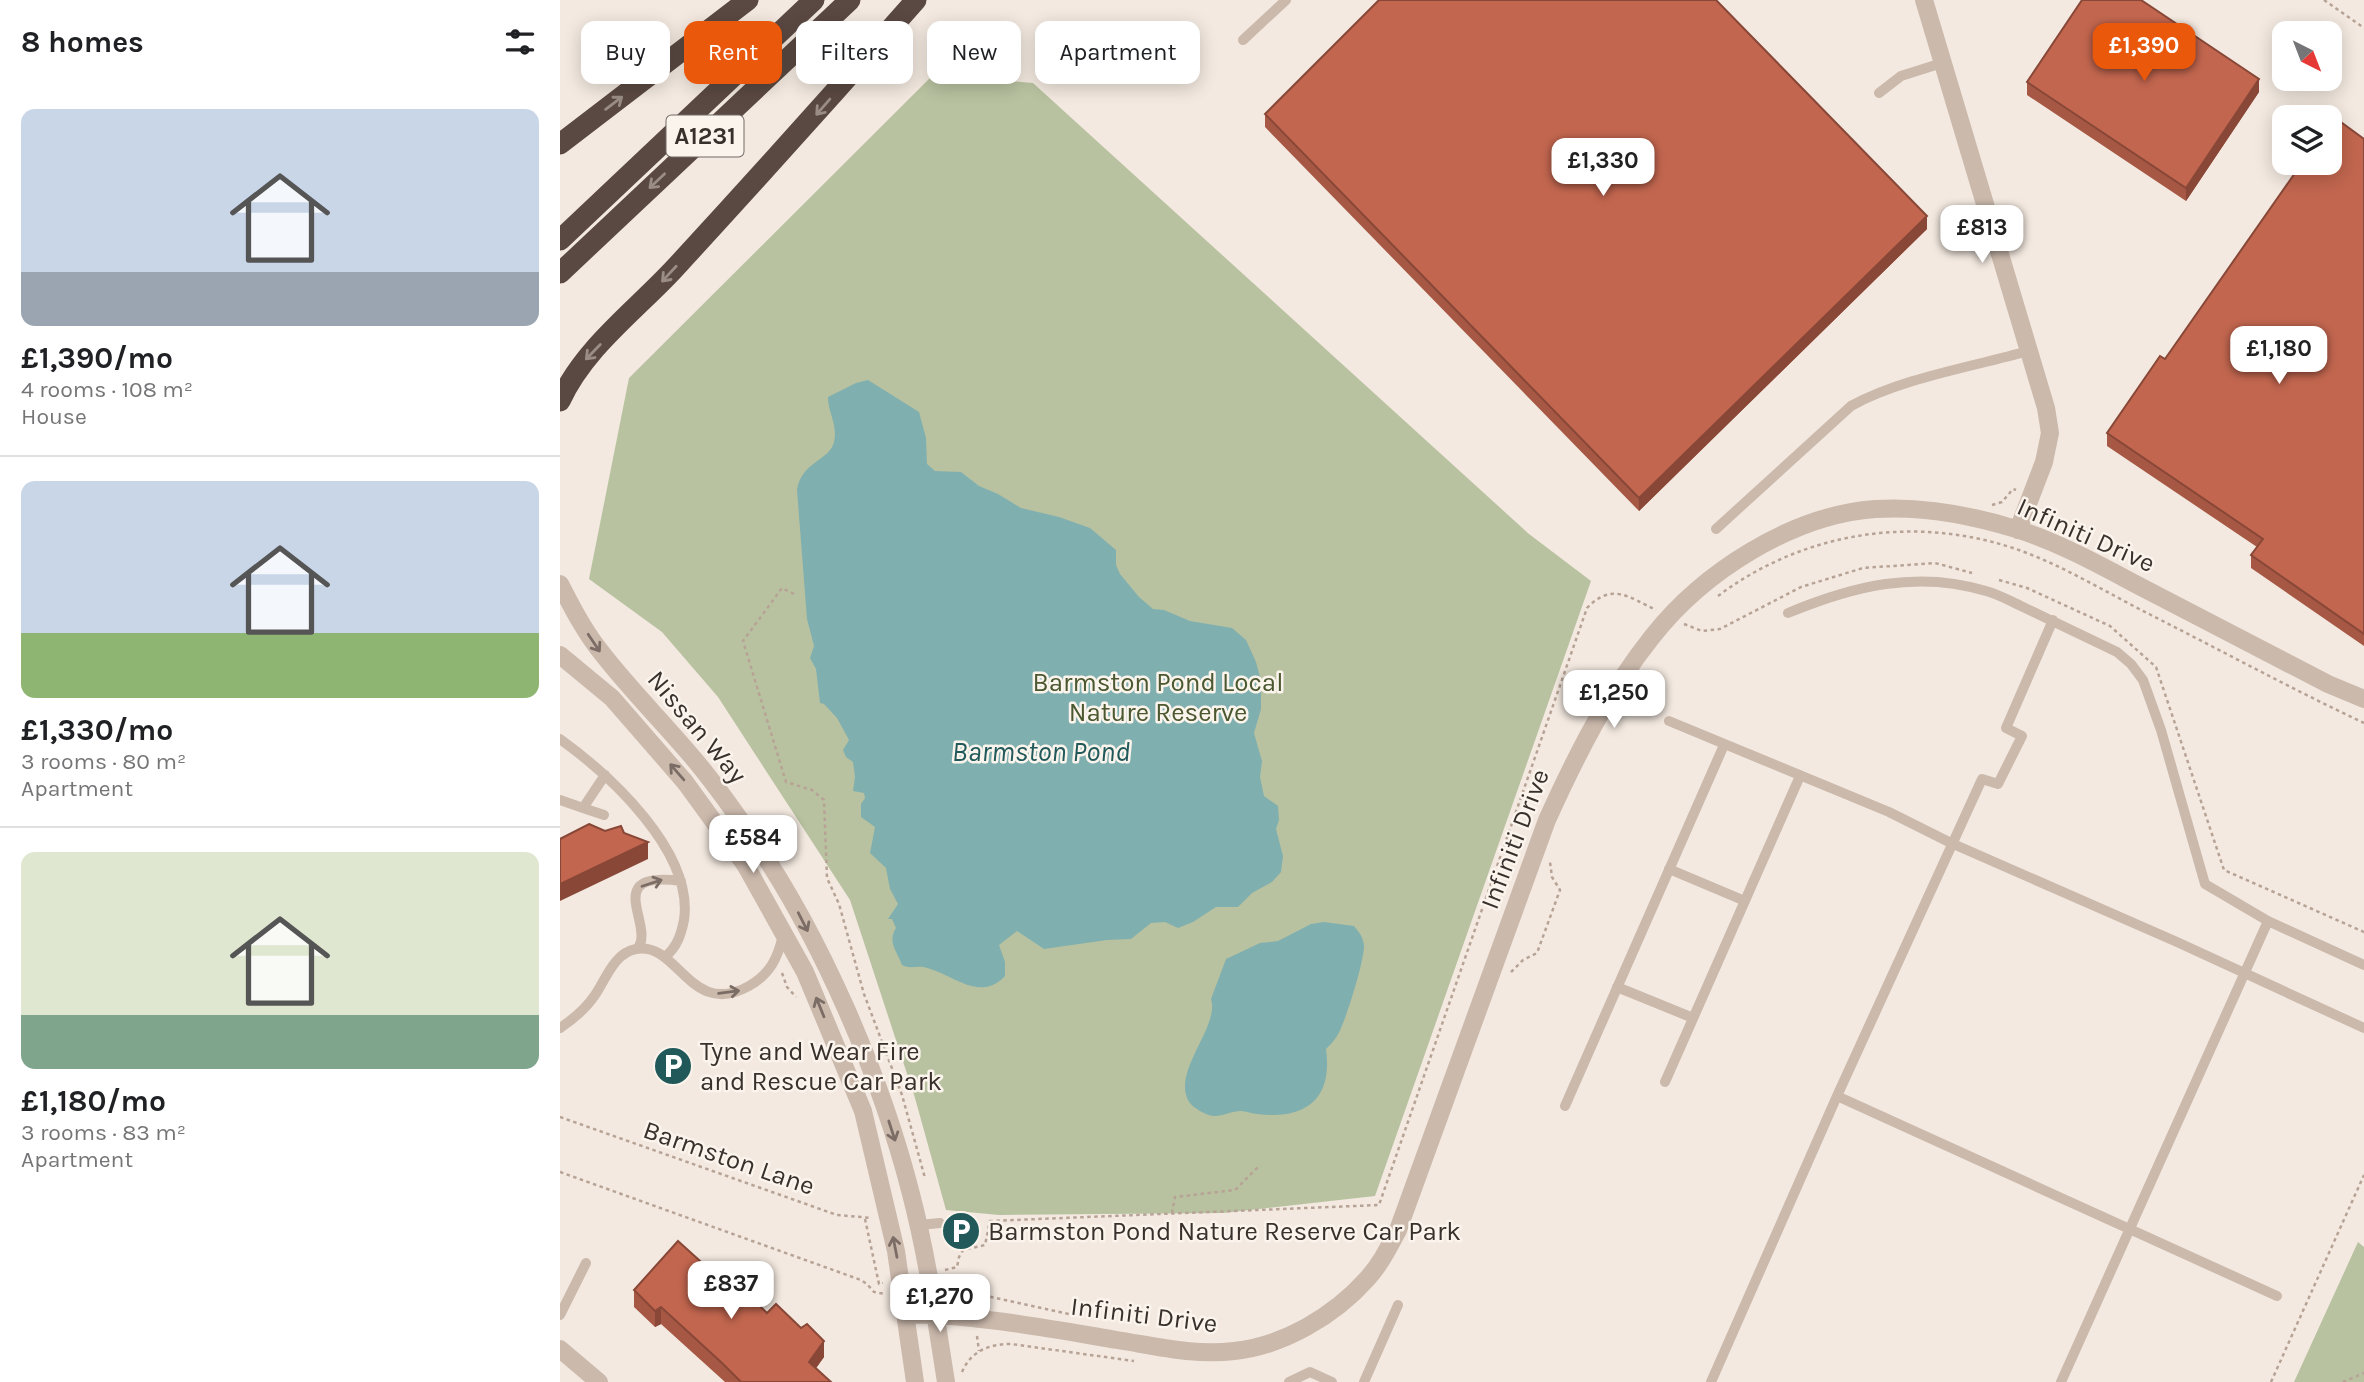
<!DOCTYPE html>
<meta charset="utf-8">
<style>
:root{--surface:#fff;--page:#f6f6f6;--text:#202124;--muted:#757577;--line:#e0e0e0;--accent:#ea580c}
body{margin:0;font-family:Karla,sans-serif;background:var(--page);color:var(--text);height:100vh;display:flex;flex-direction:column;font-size:26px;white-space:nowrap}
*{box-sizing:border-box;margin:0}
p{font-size:23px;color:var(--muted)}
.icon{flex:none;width:38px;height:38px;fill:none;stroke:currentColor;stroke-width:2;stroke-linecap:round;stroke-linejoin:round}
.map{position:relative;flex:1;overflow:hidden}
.side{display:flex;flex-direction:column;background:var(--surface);width:560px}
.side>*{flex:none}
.banner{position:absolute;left:21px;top:21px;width:665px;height:63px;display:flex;gap:14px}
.needle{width:46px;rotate:138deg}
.controls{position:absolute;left:1712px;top:21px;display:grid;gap:14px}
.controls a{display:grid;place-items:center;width:70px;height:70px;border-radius:14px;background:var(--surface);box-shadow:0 4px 18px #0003;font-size:35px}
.price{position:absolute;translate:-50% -60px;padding:0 16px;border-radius:14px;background:#fff;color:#222;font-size:23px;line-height:46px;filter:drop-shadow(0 2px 4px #0008)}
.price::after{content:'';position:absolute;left:50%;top:42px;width:21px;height:16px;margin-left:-10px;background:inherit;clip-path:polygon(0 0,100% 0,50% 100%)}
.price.selected{background:var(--accent);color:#fff}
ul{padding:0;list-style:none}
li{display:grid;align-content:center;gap:14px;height:371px;padding:0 21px}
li+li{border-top:2px solid var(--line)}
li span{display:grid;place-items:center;height:217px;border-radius:14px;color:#555}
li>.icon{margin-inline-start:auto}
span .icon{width:126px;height:126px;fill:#fffc;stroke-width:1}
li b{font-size:30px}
h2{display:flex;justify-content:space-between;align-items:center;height:84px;padding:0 21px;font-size:30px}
.chip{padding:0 24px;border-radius:14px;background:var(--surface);box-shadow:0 4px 18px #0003;font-size:24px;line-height:63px}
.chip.selected{background:var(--accent);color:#fff}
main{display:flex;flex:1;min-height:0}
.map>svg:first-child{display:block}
.green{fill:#b8c2a0}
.water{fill:#80afaf}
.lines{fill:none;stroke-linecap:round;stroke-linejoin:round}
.path{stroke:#b7a396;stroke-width:2.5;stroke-dasharray:3.5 3.5;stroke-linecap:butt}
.lane{stroke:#cbb9ac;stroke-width:10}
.street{stroke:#cbb9ac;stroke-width:18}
.highway{stroke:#5a4942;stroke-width:21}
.wall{fill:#a75844}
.shaded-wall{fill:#884737}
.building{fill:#c2664f;stroke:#884737;stroke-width:2}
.oneway{stroke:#9a8d86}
.oneway2{stroke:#7b6d65}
.labels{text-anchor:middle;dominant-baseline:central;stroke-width:5;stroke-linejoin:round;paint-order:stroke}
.shield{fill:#faf4ed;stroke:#736a65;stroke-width:2}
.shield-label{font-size:24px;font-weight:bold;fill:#392f2b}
.street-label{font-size:26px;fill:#392f2b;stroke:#faf4ed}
.park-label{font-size:26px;fill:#4a572f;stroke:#faf4ed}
.poi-label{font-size:26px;fill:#392f2b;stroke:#faf4ed;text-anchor:start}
.water-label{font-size:28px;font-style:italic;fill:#21595a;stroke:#faf4ed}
</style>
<main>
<section class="side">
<h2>8 homes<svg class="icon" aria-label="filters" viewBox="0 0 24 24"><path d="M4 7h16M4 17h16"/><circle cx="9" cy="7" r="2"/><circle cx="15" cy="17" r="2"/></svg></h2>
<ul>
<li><span style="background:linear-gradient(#c9d6e8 75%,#9aa5b1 0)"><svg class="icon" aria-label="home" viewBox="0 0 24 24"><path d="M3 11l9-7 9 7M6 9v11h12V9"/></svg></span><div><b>£1,390/mo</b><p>4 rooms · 108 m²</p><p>House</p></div></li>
<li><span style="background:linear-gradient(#c9d6e8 70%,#8fb573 0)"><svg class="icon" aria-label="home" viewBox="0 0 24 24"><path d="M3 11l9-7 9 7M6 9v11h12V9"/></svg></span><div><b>£1,330/mo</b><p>3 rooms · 80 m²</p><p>Apartment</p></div></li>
<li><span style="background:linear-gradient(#dfe7d0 75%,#7fa58c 0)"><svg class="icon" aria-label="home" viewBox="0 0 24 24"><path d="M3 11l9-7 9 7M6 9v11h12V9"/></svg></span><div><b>£1,180/mo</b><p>3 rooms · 83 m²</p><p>Apartment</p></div></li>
</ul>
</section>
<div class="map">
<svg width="1804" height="1382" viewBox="0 0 1804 1382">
<rect width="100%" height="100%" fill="#f3e9e0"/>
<path class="green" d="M374,74L473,83L969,534L1031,581L815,1196L663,1213L439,1215L386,1210L355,1098L290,900L158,697L102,632L29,579L69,378Z
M1798,1242L1804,1247V1382H1734Z"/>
<path class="water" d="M308,380L359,412L366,438L367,464L375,471L401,472L419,486L438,494L461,508L499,517L530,528L556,550V565L560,574L579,597L593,609L604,610L630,621L672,628L686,640L696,662L701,681V709L694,733L702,761L700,777L704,796L718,806L719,820L716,829L723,856L721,872L712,882L692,893L678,907H656L633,922L618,928L605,922L591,923L571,939L547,940L484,949L457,931L439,945L445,962V976C419,1004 391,972 363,967C355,966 349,969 342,965C337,951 327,942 336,928L332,919H328L338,904L330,889L326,868L310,853L315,827L301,817V804L305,798L304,793L293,791L295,777L293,762L286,757L283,750L289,740L277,718L264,704L260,703L256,669L250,658L254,646L247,619L237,490C241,462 270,460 274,442C278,425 268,413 268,397L296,383Z
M764,922L794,926C799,932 803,937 804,945C805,959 785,1024 777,1036C774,1041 770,1045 766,1049C773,1099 746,1120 697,1114C692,1114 686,1111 681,1111C672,1111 663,1116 655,1116C647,1116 632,1108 628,1100C613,1070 660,1026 651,999L666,959L700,943L718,941L751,924Z"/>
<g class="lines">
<path class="path" d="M1764,0L1804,28
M1432,505L1442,502L1453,489L1456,490
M1485,507L1489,519L1495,525
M1439,580L1467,588L1550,626L1596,667L1664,870L1804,932
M234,594L222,588L183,641L226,782L252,790L264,800L267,878L279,904L304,994L342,1095L365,1178
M1158,596C1243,532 1353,515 1453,548C1501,564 1547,593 1591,615C1662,651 1732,689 1804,723
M1124,624L1142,631L1160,629L1241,587L1303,568L1375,563L1412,573
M951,972L963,960L977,953L1000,890L992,877L990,862
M222,973L227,987L236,997
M0,1117L277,1215L312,1218
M0,1172L301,1280L307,1284L314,1292L325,1294
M612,1213L615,1197L675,1190L700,1165
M305,1219L319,1284L323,1283
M385,1270L397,1267L399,1257L403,1250L425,1245L430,1221L819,1205L1027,608C1052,582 1069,597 1096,610
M387,1276L408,1292L509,1314
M417,1336L419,1351
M402,1372C411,1351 429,1344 451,1344L574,1361
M1711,1382L1804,1175
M1783,1382L1804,1373"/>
<path class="lane" d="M683,40L726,0
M1319,93L1341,76L1382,63
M1156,529L1291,406C1342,378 1412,367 1468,351
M1228,613C1293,586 1357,570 1426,591C1438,594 1450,601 1461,606C1493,621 1525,637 1557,652L1571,664L1583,680L1601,730L1645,884L1708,921L1804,965
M1109,721L1329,812L1391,843L1617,942L1804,1028
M0,739C50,775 134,852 124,920C121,935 117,947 105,957
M0,800L23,808L45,775
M23,808L44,815
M1109,869L1185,901
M77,949C97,927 39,870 121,881
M1057,987L1133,1018
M0,1028C12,1020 27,1007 35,995C46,979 54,953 76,949C118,941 130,1019 189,986C210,974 218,958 223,935
M1105,1082L1240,776
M1277,1096L1717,1296
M1005,1106L1164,745
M359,1225L380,1223
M0,1315L26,1263
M729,1382L750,1372L772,1382
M804,1382L838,1305
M1151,1382L1277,1096L1422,779L1438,784L1462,736L1446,728L1493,620
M1501,1382L1708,921"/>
<path class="street" d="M1364,0L1486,408L1490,433L1484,462L1458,530
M0,584C12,607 24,631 41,652C68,687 99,718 128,752C151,778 172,808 192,837C261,937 321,1076 351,1194C367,1255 376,1319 386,1382
M0,655L52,698L125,782L186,866L245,972L303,1111L336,1251L355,1382
M346,1314C418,1315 486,1328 557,1340C595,1346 635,1356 674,1351C723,1346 774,1316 807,1279C820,1265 829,1247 838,1230L987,820C1016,756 1048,692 1092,637C1143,572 1232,515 1315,509C1362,506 1411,515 1456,529C1501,543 1543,567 1585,589C1646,621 1707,652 1768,684L1804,699
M0,1349L39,1382"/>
<path class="highway" d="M0,144L188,0
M0,240L254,0
M0,273L290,0
M0,401C24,348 76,310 114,269C196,180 276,91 356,0"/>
</g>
<path class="wall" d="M1467,82L1699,92L1626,201L1467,95Z
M705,114L1367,229L1079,511L705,127Z
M1804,139V646L1691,568V555L1697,547L1547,446V433L1605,359Z
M150,1270L207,1313L264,1357L256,1368L271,1382H165L101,1324L95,1327L74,1307V1290Z"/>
<path class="shaded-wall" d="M1699,79V92L1626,201V188Z
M1367,216V229L1079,511V498Z
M88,842V859L0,901V884Z
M101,1307V1324L95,1327V1311Z
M264,1341V1357L249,1378V1362Z"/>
<path class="building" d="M819,0H1156L1367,216L1079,498L705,114Z
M1522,0H1581L1699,79L1626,188L1467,82Z
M1774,117L1804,139V634L1691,555L1703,539L1547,433L1600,356L1605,359L1742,163H1769V124Z
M29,824L45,831L61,826L64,833L88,842L0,884V839Z
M118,1241L150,1270L156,1264L207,1313L216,1304L241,1328L247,1324L264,1341L249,1362L271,1382H181L162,1363L101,1307L95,1311L74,1290Z"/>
<defs><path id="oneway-shaft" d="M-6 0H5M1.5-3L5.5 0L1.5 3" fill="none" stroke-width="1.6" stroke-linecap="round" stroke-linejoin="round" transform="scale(1.75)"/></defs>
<g class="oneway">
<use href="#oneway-shaft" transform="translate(54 103) rotate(-37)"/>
<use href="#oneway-shaft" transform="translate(263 107) rotate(131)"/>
<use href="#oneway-shaft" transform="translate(97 181) rotate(137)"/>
<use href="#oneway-shaft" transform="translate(109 274) rotate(133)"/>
<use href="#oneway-shaft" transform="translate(33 352) rotate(134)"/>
</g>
<g class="oneway2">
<use href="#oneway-shaft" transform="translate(34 643) rotate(56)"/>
<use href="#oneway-shaft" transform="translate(117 772) rotate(-131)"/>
<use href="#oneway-shaft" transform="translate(92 883) rotate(-18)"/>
<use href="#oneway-shaft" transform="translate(243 922) rotate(63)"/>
<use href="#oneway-shaft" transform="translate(169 992) rotate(-8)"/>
<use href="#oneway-shaft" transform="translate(260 1007) rotate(-112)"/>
<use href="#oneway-shaft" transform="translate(332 1131) rotate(72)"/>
<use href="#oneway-shaft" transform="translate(335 1247) rotate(-101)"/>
</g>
<defs>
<symbol id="parking-disc" viewBox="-11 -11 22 22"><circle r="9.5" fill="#21595a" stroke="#faf4ed"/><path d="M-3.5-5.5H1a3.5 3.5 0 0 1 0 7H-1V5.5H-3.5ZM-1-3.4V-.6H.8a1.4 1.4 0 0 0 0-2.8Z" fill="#fff"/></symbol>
</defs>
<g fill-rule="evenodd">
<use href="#parking-disc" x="91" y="1044" width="44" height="44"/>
<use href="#parking-disc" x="379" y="1209" width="44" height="44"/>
</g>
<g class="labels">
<rect class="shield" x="106.5" y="115.5" width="77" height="41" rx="5"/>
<g class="shield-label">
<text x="145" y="136">A1231</text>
</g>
<g class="street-label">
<text transform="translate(1526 535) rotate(24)">Infiniti Drive</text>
<text transform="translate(137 727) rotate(50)">Nissan Way</text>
<text transform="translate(955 839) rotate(-69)">Infiniti Drive</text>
<text transform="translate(169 1158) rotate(19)">Barmston Lane</text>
<text transform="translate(584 1315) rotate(7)">Infiniti Drive</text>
</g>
<g class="park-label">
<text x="598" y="682">Barmston Pond Local<tspan x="598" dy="30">Nature Reserve</tspan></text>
</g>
<g class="poi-label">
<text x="140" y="1051">Tyne and Wear Fire<tspan x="140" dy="30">and Rescue Car Park</tspan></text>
<text x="428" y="1231">Barmston Pond Nature Reserve Car Park</text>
</g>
<g class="water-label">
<text x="481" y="751">Barmston Pond</text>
</g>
</g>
</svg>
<div class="controls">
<a><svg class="needle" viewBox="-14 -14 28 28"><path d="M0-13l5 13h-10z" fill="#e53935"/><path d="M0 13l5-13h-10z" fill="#757577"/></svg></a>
<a><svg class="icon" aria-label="layers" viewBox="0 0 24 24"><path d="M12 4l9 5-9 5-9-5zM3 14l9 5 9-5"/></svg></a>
</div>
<b class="price selected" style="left:1584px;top:83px">£1,390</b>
<b class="price" style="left:1043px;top:198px">£1,330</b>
<b class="price" style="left:1422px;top:265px">£813</b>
<b class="price" style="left:1719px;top:386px">£1,180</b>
<b class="price" style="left:1054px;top:730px">£1,250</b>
<b class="price" style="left:193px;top:875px">£584</b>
<b class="price" style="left:171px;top:1321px">£837</b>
<b class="price" style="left:380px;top:1334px">£1,270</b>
<div class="banner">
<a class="chip">Buy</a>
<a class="chip selected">Rent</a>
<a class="chip">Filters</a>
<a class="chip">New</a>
<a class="chip">Apartment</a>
</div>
</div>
</main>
